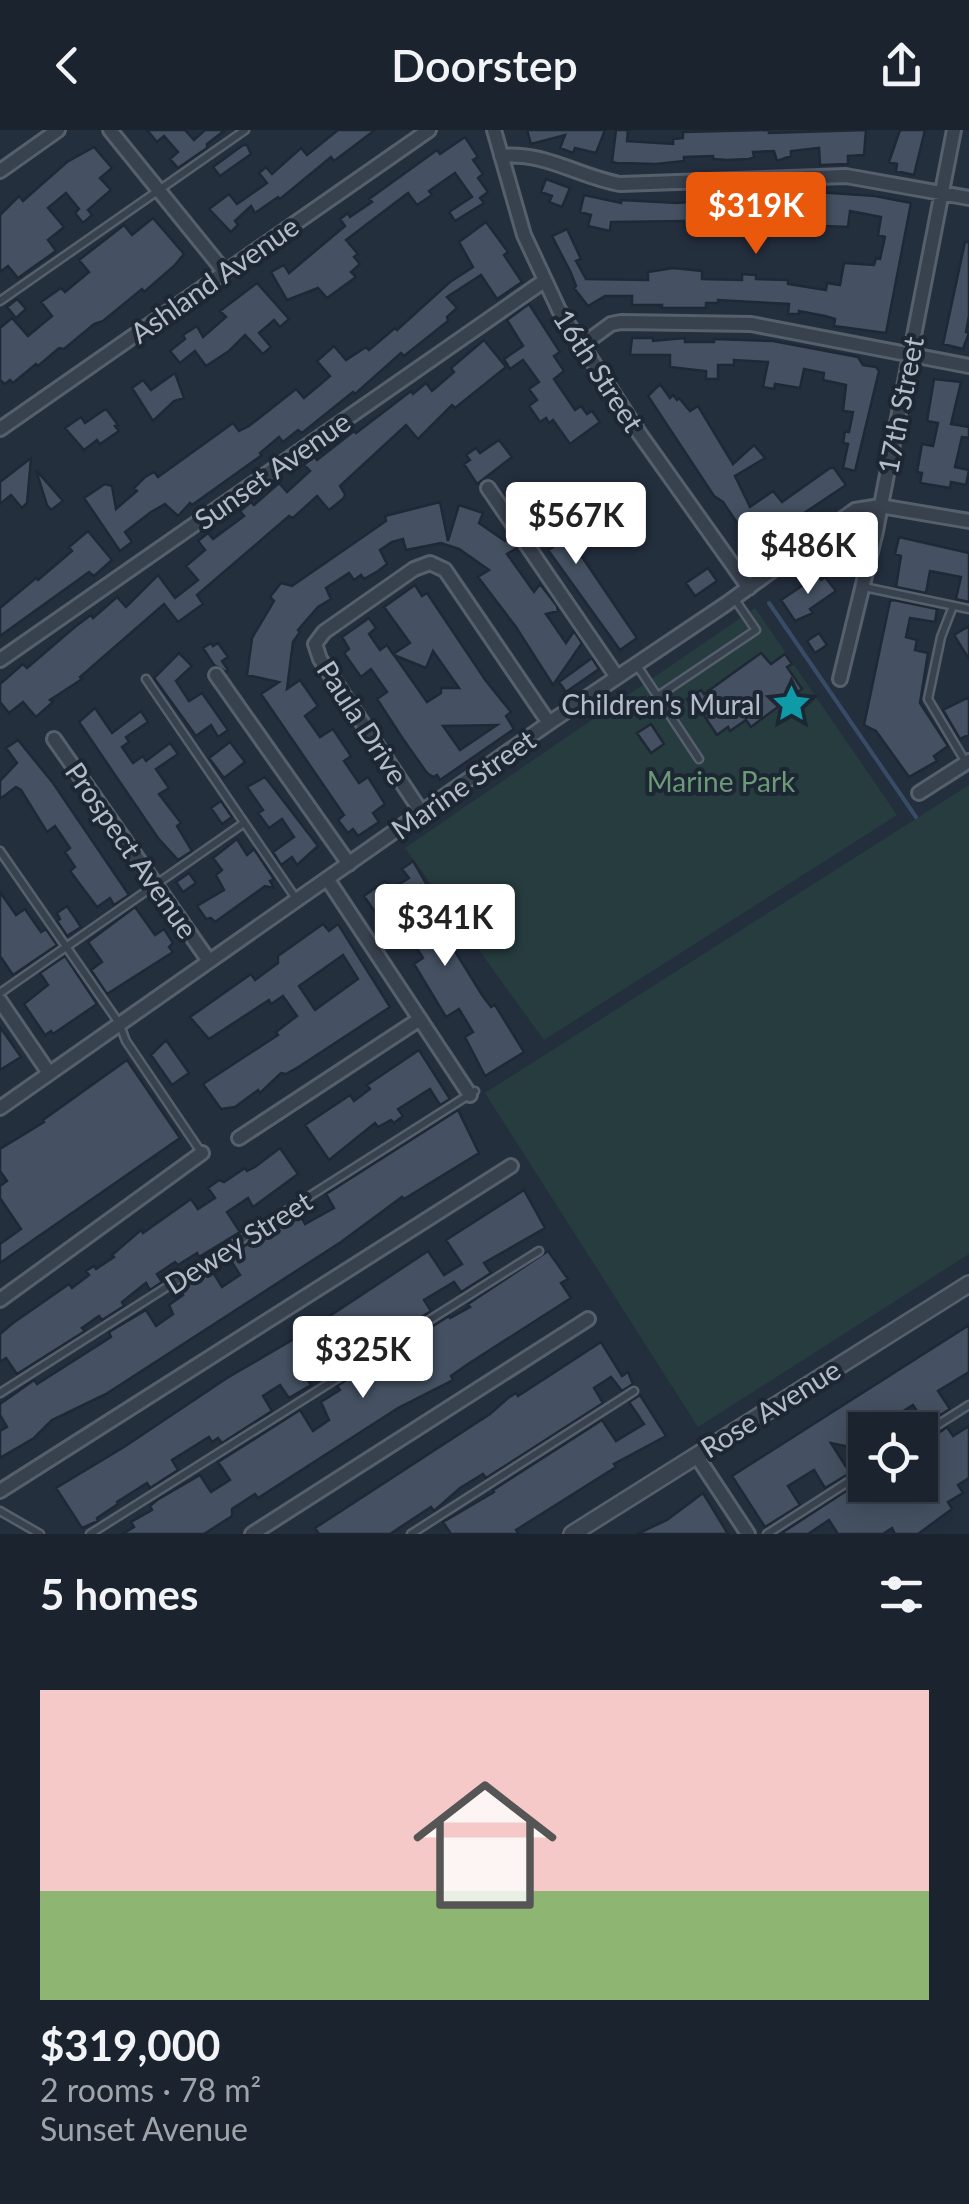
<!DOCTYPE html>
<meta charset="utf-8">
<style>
:root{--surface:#1b232e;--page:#282f3a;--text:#f1f3f6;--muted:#a0a4aa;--line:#39404a;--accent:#ea580c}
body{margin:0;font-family:Lato,sans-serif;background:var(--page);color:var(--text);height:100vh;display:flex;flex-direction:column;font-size:38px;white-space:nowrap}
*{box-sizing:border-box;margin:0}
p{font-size:32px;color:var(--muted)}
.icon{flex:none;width:55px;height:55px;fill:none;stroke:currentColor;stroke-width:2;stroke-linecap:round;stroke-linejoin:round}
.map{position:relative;height:1404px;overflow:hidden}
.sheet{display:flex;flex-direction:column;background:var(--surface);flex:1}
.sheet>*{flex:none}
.tools{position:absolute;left:848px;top:1282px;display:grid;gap:20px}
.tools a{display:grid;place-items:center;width:90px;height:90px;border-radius:0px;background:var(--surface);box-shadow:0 5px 25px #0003,0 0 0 2px var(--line);font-size:50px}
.price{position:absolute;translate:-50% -85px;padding:0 22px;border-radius:10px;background:#fff;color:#222;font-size:32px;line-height:65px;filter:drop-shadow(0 2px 5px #0008)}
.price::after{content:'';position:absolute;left:50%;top:60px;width:30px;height:22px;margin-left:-15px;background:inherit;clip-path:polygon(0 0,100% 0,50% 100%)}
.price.on{background:var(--accent);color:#fff}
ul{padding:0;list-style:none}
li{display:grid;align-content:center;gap:20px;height:530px;padding:0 40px}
li span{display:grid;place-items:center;height:310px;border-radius:0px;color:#555}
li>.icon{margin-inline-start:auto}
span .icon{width:180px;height:180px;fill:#fffc;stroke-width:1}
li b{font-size:42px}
h2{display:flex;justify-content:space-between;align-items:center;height:120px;padding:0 40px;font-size:42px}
header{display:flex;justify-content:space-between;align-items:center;height:130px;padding:0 40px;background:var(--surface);font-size:45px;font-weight:600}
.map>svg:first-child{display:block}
.green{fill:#263c3f}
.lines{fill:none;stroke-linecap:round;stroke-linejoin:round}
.stream{stroke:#394c67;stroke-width:4}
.building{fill:#455162;stroke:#1f2835;stroke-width:2.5;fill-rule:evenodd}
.service-casing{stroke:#565f6c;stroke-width:11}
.minor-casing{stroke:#565f6c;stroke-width:18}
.tertiary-casing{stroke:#565f6c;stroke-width:20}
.service{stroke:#38414e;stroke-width:6}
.minor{stroke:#38414e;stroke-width:12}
.tertiary{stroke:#38414e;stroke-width:15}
.labels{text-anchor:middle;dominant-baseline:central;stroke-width:8;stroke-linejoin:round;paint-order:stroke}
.street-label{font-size:28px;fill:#b4bcc9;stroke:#1d2633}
.poi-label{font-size:28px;fill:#b4bcc9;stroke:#1d2633;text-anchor:end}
.park-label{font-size:28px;fill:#6b9a76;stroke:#1d2633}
</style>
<header><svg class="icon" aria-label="back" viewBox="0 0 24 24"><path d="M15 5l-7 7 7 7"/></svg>Doorstep<svg class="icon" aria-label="share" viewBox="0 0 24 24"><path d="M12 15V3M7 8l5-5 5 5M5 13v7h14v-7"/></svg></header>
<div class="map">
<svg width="969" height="1404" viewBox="0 0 969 1404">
<rect width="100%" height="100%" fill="#242f3e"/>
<path class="green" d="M755,478L897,685L544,910L405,718Z
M969,655V1124L698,1297L485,963Z"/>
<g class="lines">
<path class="stream" d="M769,473L916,687"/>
</g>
<path class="building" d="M147,0H185L194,10L205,0H225L207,14V18L178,38L170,29L178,22L164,6L157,12Z
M338,0H375L334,31L331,27L280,69L278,67L255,83L251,76L235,91L238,95L231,102L209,79L229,64L237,74L267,53L259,43L266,37L272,44L301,18L307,25Z
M527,0H605L596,23L575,18L573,23L560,18L565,5L531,14Z
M616,0H628L627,11L673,14V9L683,8V2L769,0V3L866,0L864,25L848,26V34L820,35L819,18L791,21V26L777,31L774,21L753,22L754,27L749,29L727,30L713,29V26L684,27V31L656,34L617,33L612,32Z
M900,0H925L914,45L896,41L897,34L889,32Z
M465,7L478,27L473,30L483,44L478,48L488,62L480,68L484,73L455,91L449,82L472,67L455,43L429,61L432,65L417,75L408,63L346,110L358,124L354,127L360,134L351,142L356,147L327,168L318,158L287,170L271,142L284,135L289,143L345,96L340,89L348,83L350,87L372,72L369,69L437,20L440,24Z
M243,15H247L251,24L220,46L213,37Z
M94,17L112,38L100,48L111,60L88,80L92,85L83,93L75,83L79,79L66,63L48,78L64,97L48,110L56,121L18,148L8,136L0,142V85L19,66L23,71L67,32Z
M546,49L570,58L562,77L549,72L552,66L541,62Z
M816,62L875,66L911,73L886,203L834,196L835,189L825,186L799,181V184H788L789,174L718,170V173H706V178H662V175H632V166H605L588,176L574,158L576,156L571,143L552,106L567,99L581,129L576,131L586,149L648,150V142L673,138L702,141V149L742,150V144L756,145V149L788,150V154L826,160L827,153L840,155L844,133L874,135L876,128L880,129L885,107L878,105L881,87L850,81L848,97L800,95V82L782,95L760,92V96L716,99L684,97V91L611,92L610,101L588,96L591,85L580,82L584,65L621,73V70L677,73L746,67L799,70L800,64Z
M153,88L184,124L174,136L144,162L142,159L103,191L94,194L64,219L59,218L38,236L36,234L13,253L10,250L5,254L0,250V198L12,188L28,206L52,186L41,172L61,158L65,162L89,142L79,130L124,95L132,105Z
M486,92L508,122L504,125L522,152L497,169L481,145L447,167L457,178L447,187L448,191L404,226L401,223L355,264L353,262L302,303L298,300L283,312L279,307L260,323L262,325L192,375L190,373L178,386L165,374L151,382L125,402L132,412L120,421L84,368L105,354L112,356L116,379L137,361L134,358L145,347L154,342L158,347L233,293L239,301L249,296L296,259L304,268L330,246L317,231L334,216L346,230L366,217L369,220L395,198L397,200L450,152L473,137L459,112Z
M965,112H969V186L966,202L969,203L963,219L943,214Z
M257,153L289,189L280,197L274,190L259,203L271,217L263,224L245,205L229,221L206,236L195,221L180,233L170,221L185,209L183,205L197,196L203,207L226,187L220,181Z
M17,169L26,179L16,188L7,177Z
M529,174L560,222L554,226L564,241L554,249L575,280L581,276L587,284L592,281L600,292L570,314L553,290L549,293L546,288L540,292L529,276L537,270L529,259L539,252L523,230L510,239L504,229L523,216L507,190Z
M632,208H653V211L685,208V212H714V209L773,211L858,227L863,235L876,237L879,241L855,341L843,338L848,314L843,313L845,301L849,302L853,282L843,281L846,255L823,250L824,243L804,239L800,258L775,254L774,259L763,257L768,232L734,230V235H718V249H706V241L670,237V225H630Z
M484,210L506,237L455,278L452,275L418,309L406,295L340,356L345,364L344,368L329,380L317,366L293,388L289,386L197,465L203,474L178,492L164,474L80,547L82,549L50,570L53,572L36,587L23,572L9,583L0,572V554L23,534L27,538L76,496L91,485L93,488L117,467L126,477L158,445L175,468L198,450L186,436L205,420L198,411L208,403L213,409L244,386L240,381L251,372L254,375L279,353L287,362L310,341L304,335L314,326L317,330L354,301L356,303L411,261L413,264L426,253L432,261L454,242L451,238Z
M175,243L184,268L174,271L153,291L132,258L143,250L151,260Z
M934,249L961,252L951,294L969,297V308L962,307L955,337L969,340L966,355L951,352L950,358L920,353L922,343L917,342L922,314L933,316L938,293L927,291Z
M660,254L670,268L673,265L677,270L679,268L690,281L698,276L733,334L754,315L765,328L735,346L750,377L773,361L782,372L830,338H834L846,355L752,418L742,404L744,403L723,372L714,366L648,266Z
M104,280H107L118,295L115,296L119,301L100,314L97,310L84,320L65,298L81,287L85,293Z
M499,310L512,327L477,354L464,334L470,330L466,325L476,318L480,323Z
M31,328L27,373L22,378L11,365L0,374V352Z
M36,340L63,371L51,380L47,375Z
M535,357L548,377L554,373L563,385L557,390L637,508L620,520L548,420L553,417L542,400L537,403L523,383L517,370Z
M440,372L448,411L459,375L483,383L479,393L505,411L510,407L517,418L507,424L534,462L540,454L557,476L558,481L546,484L566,513L574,501L582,513L553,555L516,497L478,447L489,440L459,419L441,413L406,420L403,409L392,412L380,420L387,434L378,441L364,449L361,445L354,450L349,443L326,458L331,469L318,477L298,500L300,502L293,512L287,559L300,550L318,576L305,586L320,607L333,599L351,626L344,631L359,653L368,647L385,674L373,683L379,692L358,706L353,699L348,703L338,690L344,685L261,564L279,552L247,545L252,508L274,471L270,467L281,453L292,456L386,391L385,386Z
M88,401L112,430L94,446L89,442L0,506V478L36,448L38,450L72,421L69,417Z
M899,407L969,423V472L956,469L961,447L930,441L926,463L896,457L901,426L895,424Z
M708,438L717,451L695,466L686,453Z
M818,445L821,450L825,447L836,461L810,479L813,483L795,491L781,470Z
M415,455L422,466L427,463L486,551L511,582L506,586L514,599L440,650L437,645L433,647L427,643L403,609L377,569L387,562L371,539L361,547L344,523L349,519L342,507L369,488L376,498L369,504L380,520L387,515L393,524L410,513L384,477ZM433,521L459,558H441V563L427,572L394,525L426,538ZM497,595L460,620L443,596Z
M893,470L937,479L935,492L910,488L906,507L917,510L915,520L928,523L920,573L948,616L934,626L937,631L909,647L876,601L864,595L890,471Z
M969,496V529L954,505Z
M819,503L827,515L815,523L807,511Z
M211,513L213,516L218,513L228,527L222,531L228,540L226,542L214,535L203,518Z
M179,523L192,536L176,551L189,571L202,563L228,600L218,607L211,595L196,606L154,548Z
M761,523L771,534L785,524L792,534L787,537L802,559L751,597L746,590L730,601L728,597L717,605L699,578L695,581L687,569L701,560L704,564Z
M592,528L599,539L566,562L559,552Z
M645,567L653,580L640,589L632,575Z
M969,567V605L960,609L943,580Z
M95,578L112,603L141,581L148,592L126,607L129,612L122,617L133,633L143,626L146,631L170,613L178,624L156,639L169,658L159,664L181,693L177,696L192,721L178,730L158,708L79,592Z
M651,594L664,614L651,623L637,603Z
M18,610L53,653L129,765L114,775L110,768L97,777L70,741L75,737L65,722L70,718L55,696L47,702L21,660L16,657L0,669V651L17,633L6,618Z
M230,612L245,632L224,648L209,628Z
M265,647L318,716L297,735L292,727L281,735L273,722L294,707L282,689L269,698L258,683L263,680L247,657Z
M221,671L232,687L222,694L211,678Z
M237,709L247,725L254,719L274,749L270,751L274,758L265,756L215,792L211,788L206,789L197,776L224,760L216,745L222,740L213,728Z
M413,731L430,760L421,766L482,865L491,877L495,875L524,922L485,946L465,907L473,902L459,879L446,887L414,834L423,828L409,806L399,812L380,782L377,785L364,766L385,751L392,759L409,748L402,739Z
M189,743L196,753L183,762L176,752Z
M0,762L16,785L25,779L41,802L46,799L57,815L13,845L0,826Z
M67,776L81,797L67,806L57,791L60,789L57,783Z
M135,777L155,805L164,799L173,813L169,817L173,822L107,864L91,840L102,832L88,812Z
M323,794L329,801L338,794L390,877L300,936L286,944L281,943L260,963L258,960L235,977L221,979L203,954L278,905L276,902L297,886L283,866L271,874L269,870L209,909L190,887L251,844L255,850L278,833V826ZM343,825L358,849L315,880L299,856Z
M65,826L97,874L53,904L51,901L45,905L24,874L48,855L40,843Z
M0,897L21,927L0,940Z
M166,910L189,943L172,955L151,925Z
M419,920L450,969L440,975L430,959L398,979L403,986L394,993L391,990L378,997L375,993L329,1030L305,995L350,965L354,971L370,959L367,955Z
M127,930L180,1008L0,1133V1114L21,1099L0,1068V1056L7,1051L0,1041V1019L44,992L43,990Z
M458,980L479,1023L404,1069L402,1067L341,1112L106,1264L52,1290L34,1308L0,1328V1301L7,1297L0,1285V1274L34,1250L37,1254L111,1207L109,1202L146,1180L156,1196L173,1184L169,1175L183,1165L180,1159L211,1139L222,1157L240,1145L228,1126L299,1083L305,1094L334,1078L326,1064Z
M280,1018L298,1044L253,1077L248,1068L227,1082L240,1102L199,1127L197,1123L178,1135L175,1132L157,1144L162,1152L150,1160L146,1153L122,1172L124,1176L102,1190L99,1186L82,1198L85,1201L17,1244L6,1228L0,1232V1204L13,1193L69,1154L72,1158L89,1145L86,1141L94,1136L96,1139L114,1127L112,1125L141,1100L143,1103L191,1069L198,1079L215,1068L208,1058L219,1050L224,1052L245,1038L247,1041L255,1037Z
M524,1060L545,1098L484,1133L491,1143L461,1162L454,1152L424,1170L431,1181L402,1199L396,1188L367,1211L372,1218L330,1245L317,1225L300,1237L311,1255L289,1268L280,1255L263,1266L272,1281L222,1313L218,1308L212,1312L209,1307L172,1330L178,1340L150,1358L147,1353L117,1372L118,1374L97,1388L98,1391L82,1398L56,1358L124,1317L227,1248L304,1203L428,1121L444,1145L462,1134L446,1110Z
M548,1121L568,1149L561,1153L571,1168L468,1234L451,1246L453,1250L398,1278L258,1368L255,1364L232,1379V1386L204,1404H122L134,1397L131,1392L152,1380L150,1376L157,1370L200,1345L211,1362L230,1350L218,1332L300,1280L313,1301L329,1290L321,1272L340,1260L337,1256L449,1186L450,1188L470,1177L468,1174Z
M969,1195V1242L938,1261L950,1279L925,1294L913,1275L888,1291L893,1300H865L859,1319L831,1313L850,1343L825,1358L814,1340L788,1356L800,1375L765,1397L732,1346Z
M601,1212L622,1246L628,1242L633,1254L622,1261L611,1247L594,1258L603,1273L486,1348L483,1344L460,1358L434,1381L431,1377L390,1404H319L315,1398L490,1284L508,1268L516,1263L518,1266Z
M640,1265L666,1306L614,1334L616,1337L516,1400L519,1404H451L443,1392L494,1362L493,1360L602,1290L616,1311L644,1294L629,1272Z
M969,1296V1348L958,1355L963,1363L948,1372L952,1379L918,1404H895L892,1398L883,1404H838L829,1390L808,1404H780L857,1354L920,1355V1316L947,1297L953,1306Z
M703,1363L728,1404H637L667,1390Z"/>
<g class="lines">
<defs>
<path id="service" d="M0,171L245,0
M864,457L969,479
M953,476L941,507L928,569L965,631
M636,534L699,629
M146,549L297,770
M658,566L756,500L734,468
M0,721L119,893L126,911L201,1022
M0,863L244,693
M0,1263L475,961
M920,1306L969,1275
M0,1381L40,1404
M90,1404L539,1121
M411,1404L634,1261
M767,1404L865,1341"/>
<path id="minor" d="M110,0L224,141
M494,0L524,105L559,180L639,303L749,458
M501,26C543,21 580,47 620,54L846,46L969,68
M0,41L58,0
M581,216L611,194L621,192L751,194L969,236
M0,299L429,0
M488,358L617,547
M0,530L544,151
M216,545L349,734
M840,549L876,401L954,0
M54,609L209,831
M919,663L969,631
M422,683L320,529L315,514L324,502L414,439L430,433L445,440L549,593
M328,750L470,965
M0,871L49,943
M0,978L549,593L726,474L855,380L880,376L969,391
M239,1008L420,889
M0,1170L202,1023
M696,1325L748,1404
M0,1361L511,1036
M252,1404L588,1189"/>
<path id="tertiary" d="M572,1404L969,1154"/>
</defs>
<use href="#service" class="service-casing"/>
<use href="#minor" class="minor-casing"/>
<use href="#tertiary" class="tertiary-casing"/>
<use href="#service" class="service"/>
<use href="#minor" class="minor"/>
<use href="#tertiary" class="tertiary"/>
</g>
<defs>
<symbol id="sight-bare" viewBox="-9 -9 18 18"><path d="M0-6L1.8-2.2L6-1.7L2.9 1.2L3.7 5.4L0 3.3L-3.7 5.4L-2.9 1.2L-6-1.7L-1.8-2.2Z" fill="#0f9aa8" stroke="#1d2633" stroke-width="2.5" paint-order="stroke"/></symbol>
</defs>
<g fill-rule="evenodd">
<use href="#sight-bare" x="764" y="546" width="55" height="55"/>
</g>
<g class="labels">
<g class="street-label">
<text transform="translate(214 149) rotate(-35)">Ashland Avenue</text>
<text transform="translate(599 240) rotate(57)">16th Street</text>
<text transform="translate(900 275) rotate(-79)">17th Street</text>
<text transform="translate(272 340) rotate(-35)">Sunset Avenue</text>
<text transform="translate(363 592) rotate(57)">Paula Drive</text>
<text transform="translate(463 654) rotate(-35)">Marine Street</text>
<text transform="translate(132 720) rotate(55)">Prospect Avenue</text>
<text transform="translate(238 1112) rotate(-32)">Dewey Street</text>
<text transform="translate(770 1278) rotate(-32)">Rose Avenue</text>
</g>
<g class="poi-label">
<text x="761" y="574">Children's Mural</text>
</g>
<g class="park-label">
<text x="721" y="651">Marine Park</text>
</g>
</g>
</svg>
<div class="tools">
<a><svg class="icon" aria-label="locate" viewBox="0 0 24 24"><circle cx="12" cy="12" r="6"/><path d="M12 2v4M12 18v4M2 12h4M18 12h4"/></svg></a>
</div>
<b class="price on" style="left:756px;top:127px">$319K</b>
<b class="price" style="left:576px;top:437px">$567K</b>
<b class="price" style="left:808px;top:467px">$486K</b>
<b class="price" style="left:445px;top:839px">$341K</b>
<b class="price" style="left:363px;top:1271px">$325K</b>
</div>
<section class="sheet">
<h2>5 homes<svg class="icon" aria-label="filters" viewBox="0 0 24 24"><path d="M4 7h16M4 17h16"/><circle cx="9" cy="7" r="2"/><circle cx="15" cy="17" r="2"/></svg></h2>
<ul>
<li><span style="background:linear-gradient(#f6c9c9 65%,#8fb573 0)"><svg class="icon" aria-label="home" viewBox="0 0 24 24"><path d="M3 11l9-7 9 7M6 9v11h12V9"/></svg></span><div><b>$319,000</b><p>2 rooms · 78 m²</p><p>Sunset Avenue</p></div></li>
</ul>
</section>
